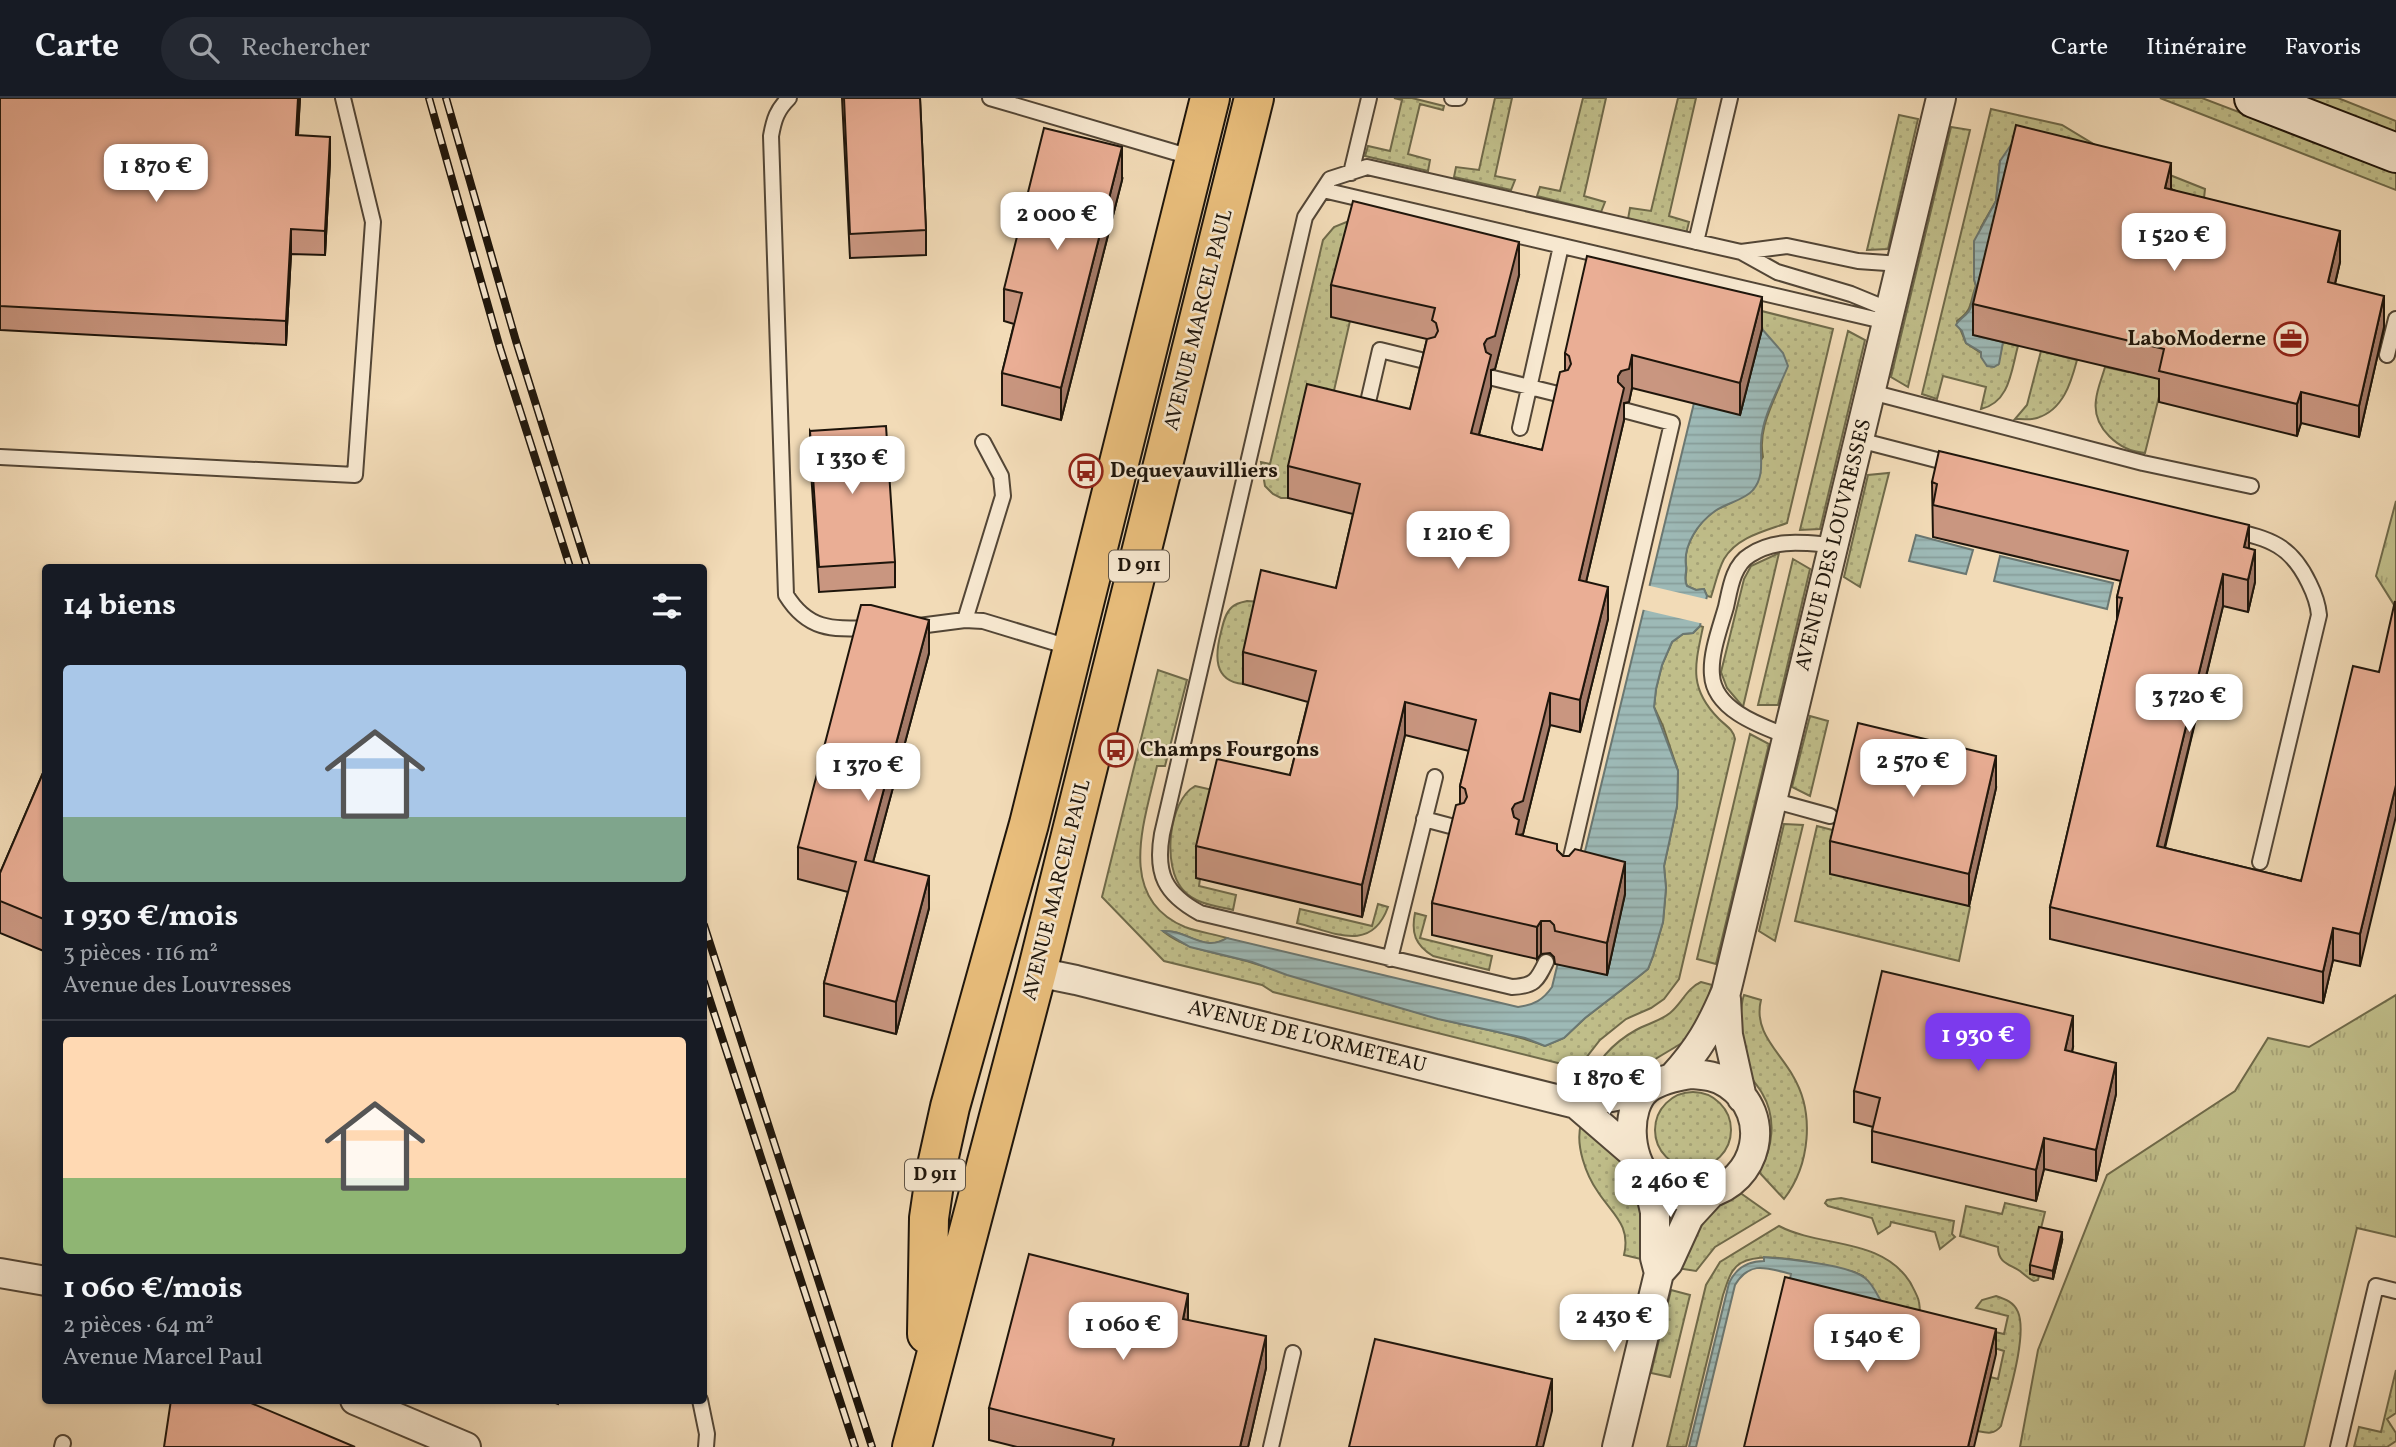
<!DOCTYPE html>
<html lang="fr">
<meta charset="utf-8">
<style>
:root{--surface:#171b24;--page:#242831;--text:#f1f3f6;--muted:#9ea1a6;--line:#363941;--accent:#7c3aed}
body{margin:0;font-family:Vollkorn,serif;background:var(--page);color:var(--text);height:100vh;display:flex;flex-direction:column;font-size:26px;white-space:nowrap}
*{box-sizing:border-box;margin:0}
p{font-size:23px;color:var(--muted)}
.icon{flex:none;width:38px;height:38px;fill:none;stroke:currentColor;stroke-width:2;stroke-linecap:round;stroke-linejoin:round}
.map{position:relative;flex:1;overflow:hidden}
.details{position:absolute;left:42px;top:466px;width:665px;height:840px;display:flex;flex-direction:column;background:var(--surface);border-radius:7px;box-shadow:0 2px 5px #0004}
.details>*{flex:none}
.price{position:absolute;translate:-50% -60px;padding:0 16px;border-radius:14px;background:#fff;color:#222;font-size:23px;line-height:46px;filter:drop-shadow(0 2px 4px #0008)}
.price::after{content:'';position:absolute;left:50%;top:42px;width:21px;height:16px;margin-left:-10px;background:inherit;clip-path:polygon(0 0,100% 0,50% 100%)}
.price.selected{background:var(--accent);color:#fff}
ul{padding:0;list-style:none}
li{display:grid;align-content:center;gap:14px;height:371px;padding:0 21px}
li+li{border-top:2px solid var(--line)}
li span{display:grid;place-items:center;height:217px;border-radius:7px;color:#555}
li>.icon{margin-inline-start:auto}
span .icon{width:126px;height:126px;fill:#fffc;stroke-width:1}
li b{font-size:30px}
h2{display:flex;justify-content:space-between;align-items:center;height:84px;padding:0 21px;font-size:30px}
header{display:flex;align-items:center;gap:42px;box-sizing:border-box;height:98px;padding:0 35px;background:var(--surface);border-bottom:2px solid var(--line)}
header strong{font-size:33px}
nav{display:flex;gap:38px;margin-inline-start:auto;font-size:24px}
.search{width:490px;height:63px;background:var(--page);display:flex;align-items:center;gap:18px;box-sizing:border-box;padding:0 24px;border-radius:38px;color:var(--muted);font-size:26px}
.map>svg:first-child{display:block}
.grass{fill:url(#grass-dots);stroke:#6f6a4a;stroke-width:2}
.park{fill:url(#park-tufts);stroke:#6f6a4a;stroke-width:2}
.water{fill:url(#water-rules);stroke:#6a7772;stroke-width:2}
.pier{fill:#f2dbb7}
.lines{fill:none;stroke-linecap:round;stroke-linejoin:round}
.lane-casing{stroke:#534636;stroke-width:18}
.street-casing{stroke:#534636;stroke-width:32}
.secondary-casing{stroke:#1e150b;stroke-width:42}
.primary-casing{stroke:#1e150b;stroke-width:42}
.lane{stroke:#f7e8d0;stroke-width:14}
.street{stroke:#f7e8d0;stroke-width:28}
.secondary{stroke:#f7e8d0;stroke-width:38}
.primary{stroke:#e9be7c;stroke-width:38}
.rail-casing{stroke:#1e150b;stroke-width:8}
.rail{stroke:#f7e8d0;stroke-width:5;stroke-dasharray:16;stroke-linecap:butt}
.wall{fill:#c99680;stroke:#1e150b;stroke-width:2}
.shaded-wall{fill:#a47a68;stroke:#1e150b;stroke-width:2}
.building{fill:#eaae95;stroke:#1e150b;stroke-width:2}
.labels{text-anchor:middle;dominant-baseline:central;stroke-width:5;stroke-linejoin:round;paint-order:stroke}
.shield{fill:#f7e8d0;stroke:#5f5446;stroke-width:2}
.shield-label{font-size:19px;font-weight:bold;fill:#1e150b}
.street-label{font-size:21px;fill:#1e150b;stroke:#f7e8d0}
.poi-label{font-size:21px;font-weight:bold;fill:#1e150b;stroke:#f7e8d0;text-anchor:start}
</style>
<header>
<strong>Carte</strong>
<div class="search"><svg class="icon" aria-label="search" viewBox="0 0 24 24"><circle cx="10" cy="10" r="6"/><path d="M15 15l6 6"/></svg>Rechercher</div>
<nav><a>Carte</a><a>Itinéraire</a><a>Favoris</a></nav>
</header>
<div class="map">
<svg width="2396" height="1349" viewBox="0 0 2396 1349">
<defs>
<pattern id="grass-dots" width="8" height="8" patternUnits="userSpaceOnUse" patternTransform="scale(1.75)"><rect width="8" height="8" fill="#c0be8a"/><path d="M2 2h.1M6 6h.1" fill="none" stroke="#a5a276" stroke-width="1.8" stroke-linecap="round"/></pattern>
<pattern id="park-tufts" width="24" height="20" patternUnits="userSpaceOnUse" patternTransform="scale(1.75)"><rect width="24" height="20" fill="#c0be8a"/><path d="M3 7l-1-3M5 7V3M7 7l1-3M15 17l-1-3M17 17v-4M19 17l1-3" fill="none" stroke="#a5a276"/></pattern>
<pattern id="water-rules" width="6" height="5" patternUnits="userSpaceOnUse" patternTransform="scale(1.75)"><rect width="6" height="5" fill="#9db9b6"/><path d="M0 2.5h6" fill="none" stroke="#879e9b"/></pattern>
</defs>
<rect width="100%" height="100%" fill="#f2dbb7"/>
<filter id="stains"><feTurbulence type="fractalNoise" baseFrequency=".00286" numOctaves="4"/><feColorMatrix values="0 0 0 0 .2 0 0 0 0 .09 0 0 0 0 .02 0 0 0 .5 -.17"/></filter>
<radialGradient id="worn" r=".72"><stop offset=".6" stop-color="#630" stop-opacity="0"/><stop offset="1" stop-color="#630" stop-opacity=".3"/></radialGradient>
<path class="grass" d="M1394,0H1412L1444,8L1443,12L1420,6L1408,56L1430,62L1428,73L1365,58L1368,48L1390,53L1402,2Z
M1495,0H1512L1495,78L1515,82L1511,92L1454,79L1456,69L1479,72Z
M1583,0H1606L1584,98L1605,104L1601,114L1537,98L1540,89L1560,93Z
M1678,0H1696L1669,118L1689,124L1686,136L1628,121L1630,110L1651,113Z
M2160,0H2202L2396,74V92Z
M2301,0H2338L2396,23V37Z
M1991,11L2062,27L2097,48L2205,91L2204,100L2000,63L1996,103L1981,129L1974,160V181L1976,188C1969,205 1974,211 1957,223L1966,245L1998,266L2003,244L2018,248C2011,273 2010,304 1981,311L1986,289L1943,278L1937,301L1922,296Z
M1899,17L1918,21L1888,151L1867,152Z
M1951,29L1970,32L1908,289L1891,279Z
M2166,119L2201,130L2145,355C2119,353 2092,330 2096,302C2097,291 2102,280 2105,269L2128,274Z
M1349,123L1350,223L1327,323L1307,318L1288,400H1281L1273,396L1265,388L1261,364L1270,366L1323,142L1334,129Z
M1595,171L1833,231L1787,425C1765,433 1737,439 1724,461C1718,472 1715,487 1711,499L1707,498L1704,491L1696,492L1687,488C1683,480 1688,475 1686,467C1683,447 1699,423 1716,412C1722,408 1731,406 1736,401C1747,390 1754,372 1763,359C1758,334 1770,311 1780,287Z
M1848,233L1865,242L1820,431L1800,432Z
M2041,253L2077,262C2071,285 2063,312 2037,320C2031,322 2021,321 2015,321L2027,307Z
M1889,375L1860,489L1844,479L1868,377Z
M1779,455L1743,609L1727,590L1721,574L1744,481L1751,468Z
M1793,461L1810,471L1778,607H1758Z
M1247,503L1261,504L1243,586C1213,583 1215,557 1221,534C1223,526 1225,515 1232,509C1236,505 1242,504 1247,503Z
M1700,528L1703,529C1695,567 1688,590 1719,621C1726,628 1733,631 1735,641L1679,881L1664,901L1651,910L1626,921L1600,942L1578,970L1273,894L1262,887L1164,863L1102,799L1158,572L1187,582L1165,668H1157C1145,722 1115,800 1185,829C1198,834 1214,836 1227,840C1202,856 1184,829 1164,834C1189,854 1223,855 1253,865C1314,884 1375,903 1437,920C1473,930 1510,934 1545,948L1564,940L1585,920L1638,879L1648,871L1653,858L1663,824L1666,790L1664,768L1677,708L1678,673L1663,628L1654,609L1656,591L1662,567L1672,544L1683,536L1693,535Z
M1810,618L1828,623L1810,698L1792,689Z
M1750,636L1769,646L1716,866L1697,861Z
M1195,688L1217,693L1196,780L1200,781L1199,788L1236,797L1233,812C1216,808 1195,806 1183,792C1162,769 1168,703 1195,688Z
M1784,726L1803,727L1775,843L1759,833Z
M1817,728L1840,734L1970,809L1959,863L1795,823Z
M1378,806L1388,809C1371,856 1333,834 1297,825L1300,811L1372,828Z
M1415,815L1426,818L1420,840L1492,858L1489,872L1433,858C1415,847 1411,835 1415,815Z
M1701,884L1712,887L1699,928L1687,942L1652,963L1632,980L1591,991C1589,967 1616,943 1636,932C1647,926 1660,923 1670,915C1682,905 1687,890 1701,884Z
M1744,897L1761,902C1753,934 1779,953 1793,978C1815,1015 1810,1067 1784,1101L1759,1074C1773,1050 1777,1020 1762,995C1757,986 1747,977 1744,967C1740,953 1739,910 1744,897Z
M1655 1032a38 38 0 1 1 76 0a38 38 0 1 1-76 0Z
M1581,1026L1618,1055L1623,1068L1641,1094L1645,1162L1624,1157C1631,1127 1613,1117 1598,1094C1586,1077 1575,1047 1581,1026Z
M1739,1094L1770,1116L1715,1149L1696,1173L1677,1170L1693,1128L1722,1104Z
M1841,1100L1954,1123L1952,1136L1955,1139L1940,1151L1935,1134L1891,1124L1890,1128L1878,1136L1872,1120L1828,1108L1825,1105L1827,1102Z
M2005,1105L2045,1114L2030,1175L2039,1178L2038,1182L2034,1183C2029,1181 2025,1177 2020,1173C2009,1166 1998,1165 1998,1149L1960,1138L1966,1108L2002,1116Z
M1779,1128C1821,1150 1881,1139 1910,1184C1913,1190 1918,1198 1919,1204C1921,1214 1919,1226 1919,1237L1882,1228L1863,1178L1854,1174C1827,1168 1766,1151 1741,1165C1730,1171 1727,1186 1723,1197L1686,1349H1667L1706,1187L1720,1164Z
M1671,1192L1690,1197L1670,1279L1651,1275Z
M1996,1198C2005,1201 2014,1204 2018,1214C2028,1238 2007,1302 2001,1328C1994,1337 1987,1335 1977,1333L1990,1279L1998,1281L2004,1253L1966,1241L1968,1228L2004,1236L2008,1218L1976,1210L1982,1202Z
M2396,1272V1315L2387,1321L2396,1335V1343L2387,1349H2354L2359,1329L2381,1334Z"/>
<path class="park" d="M2396,403V510L2376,478Z
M2396,897V1139L2357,1130L2304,1349H2020L2038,1252L2107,1077L2235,993L2268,940L2309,949Z"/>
<path class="water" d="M2023,46L1973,237L2003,244L1999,266L1994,269L1987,268L1981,259V254L1966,245L1962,233L1956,227C1959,221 1965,219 1969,213C1974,205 1973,196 1976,188L1974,181V143L1996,103L2000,63L2011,47Z
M1762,231L1783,255L1788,268C1778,293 1762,318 1761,345C1760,361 1765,378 1753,392C1745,402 1726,405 1715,413C1698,425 1683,447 1686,468C1687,476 1683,480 1687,488L1696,492L1704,491L1707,498L1700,528L1693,535L1683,536L1672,544L1662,567L1656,591L1654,609L1678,673L1677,708L1664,768L1666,790L1663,824L1653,858L1648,871L1638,879L1585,920L1564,940L1545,948L1525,940L1438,921L1287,877L1252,864L1190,849L1163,833C1186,831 1204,855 1227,840L1518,909C1534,907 1543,902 1552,889L1694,305Z
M1916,437L1973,452L1966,476L1909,463Z
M2000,458L2113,485L2107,511L1994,483Z
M1764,1159C1787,1161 1848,1166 1865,1180C1873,1186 1878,1198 1883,1207L1786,1198L1791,1176C1767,1170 1750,1162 1735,1187L1696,1349H1689L1729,1185C1736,1170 1748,1163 1764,1163Z"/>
<path class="pier" d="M1646,487L1710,502L1704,526L1640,511Z"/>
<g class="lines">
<defs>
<path id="lane" d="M789,0C777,12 774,21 771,38L786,497C809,534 834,531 874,530
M990,0L1194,60
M1452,0H1459
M1351,75L1369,0
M1323,92L1887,224
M1696,144L1730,0
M1890,212L1851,196L1777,174L1741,154L1787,148L1858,163L1901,166
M2387,257L2396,221
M1493,280L1562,297
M1871,294L2143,365L2251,388
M1365,317L1380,252L1429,264
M1520,330L1561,148
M1859,342L1956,367
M0,359L355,377L373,124L343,0
M2231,432C2270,441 2291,447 2309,485C2314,495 2318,506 2319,517L2260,764
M965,522L1003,398L1001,378L983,344
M911,529L965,522L983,523L1072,550
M1787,638C1761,628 1714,612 1712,577C1710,556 1720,530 1726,509C1730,491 1733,467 1750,457C1776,440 1804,445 1833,447
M1772,702L1830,718
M1424,721L1458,730
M1568,772L1672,325L1627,313
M1390,861L1435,679
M1546,864C1537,883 1534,888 1512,889L1200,815C1165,796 1155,776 1162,736L1305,119L1330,81L1367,69L1741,154
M700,1302L707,1336L706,1349
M62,1349L63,1345
M1271,1349L1293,1255
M2338,1349L2376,1188L2396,1193"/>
<path id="street" d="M1037,874L1076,882L1576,1006L1646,992
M1726,901L1728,937L1742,1000
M1692,976C1705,977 1717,978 1728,986C1774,1017 1758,1084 1706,1096C1690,1100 1674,1099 1660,1089C1656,1086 1652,1082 1648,1079C1628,1061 1625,1009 1647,991C1659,982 1678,978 1692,976Z
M1673,979C1699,951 1711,929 1726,894L1941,0
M1576,1006L1634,1056
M1647,1078L1655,1114V1160L1659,1175
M0,1175L46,1183
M355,1302L466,1349
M1617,1349L1659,1175L1668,1165L1689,1119L1712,1094"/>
<path id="secondary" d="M2254,0L2396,55"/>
<path id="primary" d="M927,1236L929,1120L936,1072L950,1009L1029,726L1210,0
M912,1349L1037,874L1254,0"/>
</defs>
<use href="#lane" class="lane-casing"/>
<use href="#street" class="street-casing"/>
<use href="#secondary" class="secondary-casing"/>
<use href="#primary" class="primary-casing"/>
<use href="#lane" class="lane"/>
<use href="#street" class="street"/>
<use href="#secondary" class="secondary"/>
<use href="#primary" class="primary"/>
<defs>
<path id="rail" d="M429,0L500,250L570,469
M446,0L516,243L587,469
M704,827L872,1349
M704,884L855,1349"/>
</defs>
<use href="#rail" class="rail-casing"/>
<use href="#rail" class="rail"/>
</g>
<path class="wall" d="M0,0H300L298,37L330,63L325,157L291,156L286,247L0,232Z
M842,0H920L926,132V157L850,160Z
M1122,82L1061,322L1002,307V275L1014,226L1004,223V191Z
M2171,91L2340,164L2335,186L2384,229L2359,339L2301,325L2297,338L2159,304V281L1973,237V206Z
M1519,177L1495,271L1491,272V289L1479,337L1542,352L1565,273V255L1762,231L1740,317L1632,290L1629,304L1624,305V322L1586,484L1608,521L1580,634L1550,627L1523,736L1519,737L1557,752L1563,758L1625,796L1607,877L1555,866L1554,859L1550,855L1541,856L1537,861L1432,837V805L1460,706V688L1469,653L1405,637L1362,819L1196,780V748L1290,677L1308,604L1243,586V554L1336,490L1353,416L1288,400V368L1410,311L1427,241L1331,219V187Z
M810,333L895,464V489L819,494L810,358Z
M1932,384L2249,450L2255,484L2248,514L2223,508L2165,750L2301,783L2379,574L2360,868L2333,862L2323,905L2050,841V809L2117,522V499L2121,483L1933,439Z
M929,555L873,764L929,810L896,936L824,918V885L848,794L798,781V749Z
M46,668V854L0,835V775Z
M1996,690L1969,808L1830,776V743Z
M2073,949L2072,954L2116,996L2096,1083L2044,1071L2036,1103L1872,1064V1033L1873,1029L1854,1024V993Z
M2062,1143L2053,1181L2030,1176V1167Z
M1188,1222L1266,1270L1248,1349H1017L989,1342V1310Z
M547,1302H559L558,1306Z"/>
<path class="shaded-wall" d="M298,0H300L296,62V37Z
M330,39V63L325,157V133Z
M1122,49V82L1061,322V290Z
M2171,65V96L2165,90Z
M291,131V156L286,247V223Z
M2340,133V164L2328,215V184Z
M1519,144V177L1495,271L1491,272V289L1471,367V335L1484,246Z
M2384,198V229L2359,339V308Z
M1762,199V231L1740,317V285Z
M1632,257V290L1629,304L1624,305V322L1579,514V482L1618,310V278Z
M2301,294V325L2297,338V306Z
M2249,427V459L2244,449Z
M2255,452V484L2248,514V482Z
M2223,476V508L2157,780V748Z
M1608,489V521L1580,634V602Z
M929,522V555L865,794V762Z
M1550,595V627L1523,736L1519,737V754L1512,711Z
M1405,604V637L1362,819V787Z
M1996,658V690L1969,808V776Z
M2396,687V718L2360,868V836Z
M1625,764V796L1607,877V845Z
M929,778V810L896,936V904Z
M1541,823V856L1537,861V829Z
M2333,830V862L2323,905V874Z
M2073,918V949L2065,983V952Z
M2116,965V996L2096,1083V1052Z
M2044,1040V1071L2036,1103V1072Z
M2062,1134V1143L2053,1181V1173Z
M1188,1196V1228L1183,1221Z
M1996,1231V1256L1974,1349H1968Z
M1266,1238V1270L1248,1349H1240Z
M1552,1281V1313L1543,1349H1536Z"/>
<path class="building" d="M0,0H298L296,37L330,39L325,133L291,131L286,223L0,208Z
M844,0H920L926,132L850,136Z
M2016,27L2171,65L2165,90L2340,133L2328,184L2384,198L2359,308L2301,294L2297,306L2159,273L2164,251L1973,206Z
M1044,30L1122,49L1061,290L1002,275L1022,195L1004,191Z
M1353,103L1519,144L1495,238L1487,241L1484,246L1486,254L1491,257L1471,335L1542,352L1560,274L1568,272L1571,266L1569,258L1565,255L1587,158L1762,199L1740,285L1632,257L1629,271L1621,273L1618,278V284L1624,290L1579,482L1608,489L1580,602L1550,595L1523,703L1515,706L1512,711L1514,719L1519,722L1516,736L1557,746V752L1563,758H1569L1575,751L1625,764L1607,845L1555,833L1554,827L1550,823H1541L1537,829L1432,805L1456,707L1464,705L1467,699L1465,691L1460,688L1476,622L1405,604L1362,787L1196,748L1217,661L1290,677L1316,573L1243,554L1261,472L1336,490L1360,386L1288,368L1307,286L1410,311L1427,241L1435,239L1438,233L1436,225L1432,222L1435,210L1331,187Z
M886,328L895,464L819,469L810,333Z
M1939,353L2249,427L2244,449L2255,452L2248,482L2223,476L2157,748L2301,783L2353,568L2379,574L2395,503L2396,687L2360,836L2333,830L2323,874L2050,809L2122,500L2117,499L2128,453L1933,407L1937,386L1932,384Z
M861,507H871L929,522L865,762L929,778L896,904L824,885L856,764L798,749Z
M1858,625L1996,658L1969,776L1830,743Z
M46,668V822L0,803V775Z
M1882,873L2073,918L2065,952L2116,965L2096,1052L2044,1040L2036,1072L1872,1033L1880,1000L1854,993Z
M2039,1129L2062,1134L2053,1173L2030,1167Z
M1029,1156L1188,1196L1183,1221L1266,1238L1240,1349H1112L1114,1341L989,1310Z
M1785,1179L1996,1231L1968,1349H1744Z
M1375,1241L1552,1281L1536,1349H1349Z
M171,1302H244L355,1349H164Z"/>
<defs>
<symbol id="office-ring" viewBox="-11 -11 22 22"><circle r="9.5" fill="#f7e8d0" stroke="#8f2418" stroke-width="1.5"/><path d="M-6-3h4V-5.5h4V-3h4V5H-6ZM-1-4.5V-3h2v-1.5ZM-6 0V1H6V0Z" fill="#8f2418"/></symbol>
<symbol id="bus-ring" viewBox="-11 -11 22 22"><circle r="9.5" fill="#f7e8d0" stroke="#8f2418" stroke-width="1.5"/><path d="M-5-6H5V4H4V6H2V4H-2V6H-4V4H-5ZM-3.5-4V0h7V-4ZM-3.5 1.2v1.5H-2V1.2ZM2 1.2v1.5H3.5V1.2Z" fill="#8f2418"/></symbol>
</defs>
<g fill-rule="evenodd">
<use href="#office-ring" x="2272" y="222" width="38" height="38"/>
<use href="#bus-ring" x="1067" y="354" width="38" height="38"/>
<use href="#bus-ring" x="1097" y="633" width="38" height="38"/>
</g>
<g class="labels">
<g class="shield">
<rect x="1109" y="452.5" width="60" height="31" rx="5"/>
<rect x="905" y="1061.5" width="60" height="31" rx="5"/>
</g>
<g class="shield-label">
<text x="1139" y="468">D 911</text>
<text x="935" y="1077">D 911</text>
</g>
<g class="street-label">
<text transform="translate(1199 222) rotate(-76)">AVENUE MARCEL PAUL</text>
<text transform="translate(1834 447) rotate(-76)">AVENUE DES LOUVRESSES</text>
<text transform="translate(1057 792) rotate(-76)">AVENUE MARCEL PAUL</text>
<text transform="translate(1307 939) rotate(14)">AVENUE DE L'ORMETEAU</text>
</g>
<g class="poi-label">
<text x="2266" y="241" text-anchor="end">LaboModerne</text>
<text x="1110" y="373">Dequevauvilliers</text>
<text x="1140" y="652">Champs Fourgons</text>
</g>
</g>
<rect width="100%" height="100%" filter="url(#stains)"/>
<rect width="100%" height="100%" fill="url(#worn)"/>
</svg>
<b class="price" style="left:156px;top:106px">1 870 €</b>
<b class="price" style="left:1057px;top:154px">2 000 €</b>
<b class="price" style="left:2174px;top:175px">1 520 €</b>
<b class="price" style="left:852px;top:398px">1 330 €</b>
<b class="price" style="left:1458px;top:473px">1 210 €</b>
<b class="price" style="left:2189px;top:636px">3 720 €</b>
<b class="price" style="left:1913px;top:701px">2 570 €</b>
<b class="price" style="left:868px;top:705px">1 370 €</b>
<b class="price selected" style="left:1978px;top:975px">1 930 €</b>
<b class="price" style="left:1609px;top:1018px">1 870 €</b>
<b class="price" style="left:1670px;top:1121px">2 460 €</b>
<b class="price" style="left:1614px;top:1256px">2 430 €</b>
<b class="price" style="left:1123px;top:1264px">1 060 €</b>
<b class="price" style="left:1867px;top:1276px">1 540 €</b>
<section class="details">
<h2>14 biens<svg class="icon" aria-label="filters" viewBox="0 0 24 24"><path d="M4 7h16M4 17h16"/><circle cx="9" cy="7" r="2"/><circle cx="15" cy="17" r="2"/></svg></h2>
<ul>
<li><span style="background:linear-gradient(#a9c7e8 70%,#7fa58c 0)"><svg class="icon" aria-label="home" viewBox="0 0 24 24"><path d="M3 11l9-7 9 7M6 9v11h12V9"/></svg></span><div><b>1 930 €/mois</b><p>3 pièces · 116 m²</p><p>Avenue des Louvresses</p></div></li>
<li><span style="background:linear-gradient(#ffd9b3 65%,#8fb573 0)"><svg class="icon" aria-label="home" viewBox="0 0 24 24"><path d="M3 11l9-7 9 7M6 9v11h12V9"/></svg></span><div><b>1 060 €/mois</b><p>2 pièces · 64 m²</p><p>Avenue Marcel Paul</p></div></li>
</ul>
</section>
</div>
